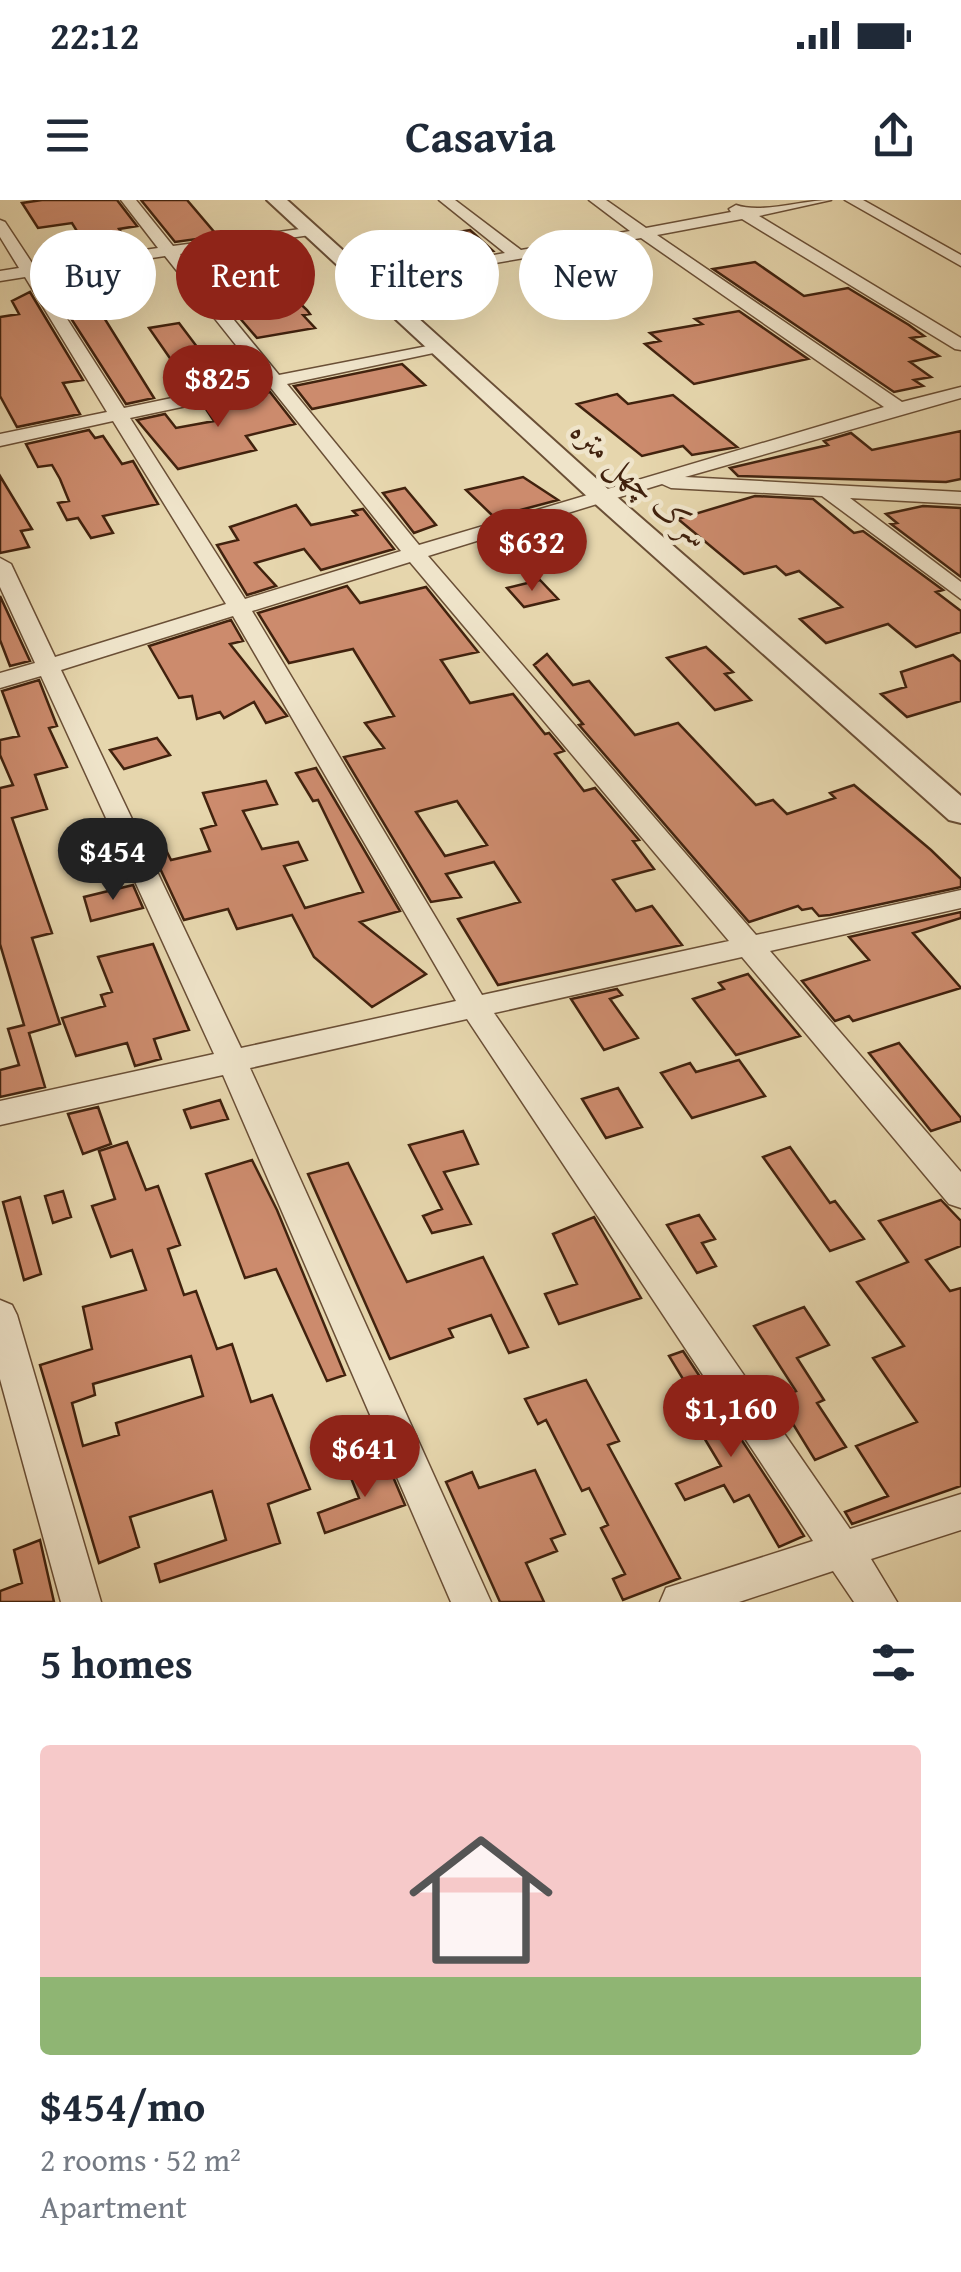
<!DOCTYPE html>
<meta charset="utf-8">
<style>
:root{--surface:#fff;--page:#f2f2f3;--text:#1f2937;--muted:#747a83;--line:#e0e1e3;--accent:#8f2418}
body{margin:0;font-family:"Gentium Book Plus",Amiri,serif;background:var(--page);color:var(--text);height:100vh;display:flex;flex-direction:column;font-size:38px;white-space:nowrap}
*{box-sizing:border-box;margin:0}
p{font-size:32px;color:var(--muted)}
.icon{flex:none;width:55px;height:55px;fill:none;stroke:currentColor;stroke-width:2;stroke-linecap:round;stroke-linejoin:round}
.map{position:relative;height:1402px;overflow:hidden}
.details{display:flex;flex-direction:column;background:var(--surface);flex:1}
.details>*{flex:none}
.guide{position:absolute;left:30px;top:30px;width:902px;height:90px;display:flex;gap:20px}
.price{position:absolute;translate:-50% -85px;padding:0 22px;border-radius:35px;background:var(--accent);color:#fff;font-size:32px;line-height:65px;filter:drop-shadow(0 2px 5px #0008)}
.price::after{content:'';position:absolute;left:50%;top:60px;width:30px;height:22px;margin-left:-15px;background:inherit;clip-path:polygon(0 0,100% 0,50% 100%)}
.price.active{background:#222;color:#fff}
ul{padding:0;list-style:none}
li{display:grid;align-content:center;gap:20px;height:530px;padding:0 40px}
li+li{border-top:2px solid var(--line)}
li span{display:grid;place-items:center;height:310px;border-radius:10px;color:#555}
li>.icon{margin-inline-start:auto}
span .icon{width:180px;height:180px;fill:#fffc;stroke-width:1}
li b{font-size:42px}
h2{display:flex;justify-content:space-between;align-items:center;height:120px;padding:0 40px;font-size:42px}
.tag{padding:0 35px;border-radius:45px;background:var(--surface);box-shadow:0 10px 40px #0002;font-size:35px;line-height:90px}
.tag.active{background:var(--accent);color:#fff}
.status{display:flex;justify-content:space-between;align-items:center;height:70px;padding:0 50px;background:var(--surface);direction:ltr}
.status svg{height:28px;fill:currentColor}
header{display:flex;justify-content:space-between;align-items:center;height:130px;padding:0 40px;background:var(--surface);font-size:45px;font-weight:800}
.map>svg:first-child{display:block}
.building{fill:#cc8b6d;stroke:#41220e;stroke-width:2.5;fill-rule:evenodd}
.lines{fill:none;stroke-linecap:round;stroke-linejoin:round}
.minor-casing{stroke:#6a4f36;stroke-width:3}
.tertiary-casing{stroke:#6a4f36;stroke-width:4}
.minor{fill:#efe4ca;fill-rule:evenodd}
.tertiary{fill:#efe4ca;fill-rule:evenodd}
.labels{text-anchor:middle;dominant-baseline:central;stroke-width:9;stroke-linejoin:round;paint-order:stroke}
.far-street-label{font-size:32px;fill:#41220e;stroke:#efe4ca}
</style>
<div class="status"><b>22:12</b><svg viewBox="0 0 49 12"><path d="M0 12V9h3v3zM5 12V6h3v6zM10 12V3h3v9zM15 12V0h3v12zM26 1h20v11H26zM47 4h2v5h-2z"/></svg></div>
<header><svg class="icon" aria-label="menu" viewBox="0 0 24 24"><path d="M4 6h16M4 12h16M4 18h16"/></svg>Casavia<svg class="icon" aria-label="share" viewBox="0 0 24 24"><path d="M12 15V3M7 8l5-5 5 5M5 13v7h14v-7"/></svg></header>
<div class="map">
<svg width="961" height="1402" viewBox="0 0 961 1402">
<rect width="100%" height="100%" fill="#e6d6ad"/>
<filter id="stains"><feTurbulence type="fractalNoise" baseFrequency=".002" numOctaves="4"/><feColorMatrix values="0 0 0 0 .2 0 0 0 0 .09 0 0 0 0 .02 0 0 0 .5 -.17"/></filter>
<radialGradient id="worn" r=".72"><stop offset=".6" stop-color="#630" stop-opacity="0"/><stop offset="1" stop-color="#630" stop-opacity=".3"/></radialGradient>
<path class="building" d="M42,0H117L137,26L119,29L131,48L91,54L72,23L38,28L22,3Z
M141,0H187L216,34L226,35L175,42Z
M470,30L493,51L447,60L420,38Z
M243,49L307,110L310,114L303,115L315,128L257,138L187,57Z
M755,62L804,96L848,88L909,125L924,136L911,138L939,156L910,162L931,177L914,180L923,186L894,192L713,69Z
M107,69L83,84L154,198L126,204L45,78Z
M30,92L83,180L63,183L80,214L17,227L0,196V117L19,114L12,101Z
M739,111L808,159L694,184L645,144L660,141L650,133L702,124L695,119Z
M179,123L207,160L201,161L218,184L192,190L149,128Z
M402,164L425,185L312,209L294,186Z
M270,192L295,224L246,236L256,250L178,269L137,220L165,214L176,228L214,221L204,206Z
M617,194L628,204L673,195L737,247L692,255L683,246L642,256L577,204Z
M89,230L95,238L103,236L122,264L133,261L158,304L103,316L113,333L91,338L78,318L67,320L58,303L69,301L60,279L52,265L38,267L26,244Z
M961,231V279L946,282L738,276L730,268L828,245L824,241L851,233L872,250Z
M0,276L32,329L21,331L29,347L0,353Z
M523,277L558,300L494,317L466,290Z
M405,288L436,325L414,333L383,293Z
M755,296L813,299L854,333L863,331L943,390L936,392L961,411V432L916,447L888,424L826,443L800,419L842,407L799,371L786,375L776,366L744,374L678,319Z
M296,305L311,325L357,315L353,311L363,309L394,349L321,370L304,349L255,363L276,386L247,395L217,345L238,340L230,327Z
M923,306L961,308V377L891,324L897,323L886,314Z
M540,380L558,399L524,407L507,388Z
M347,386L360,403L426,387L478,452L441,460L470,503L513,494L545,534L549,533L564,551L555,554L584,591L595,588L639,640L633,641L654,669L613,680L636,711L652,706L682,745L498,785L458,719L520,702L494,662L446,674L461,697L431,702L344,557L384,548L365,523L394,516L353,449L289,463L258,413ZM457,601L487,645L445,656L416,612Z
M0,396L30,461L10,466L0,440Z
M231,420L243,441L230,444L287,516L266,523L254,502L224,518L220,512L197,519L192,496L179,498L149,446Z
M706,447L733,472L725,474L751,500L715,510L667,458Z
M547,454L573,485L589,481L635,535L678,523L756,605L773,600L787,614L835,598L830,593L854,585L931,650L961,679V687L830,715L819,716L812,708L802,710L798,706L749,722L579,525L583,524L534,465Z
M953,455L961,462V501L907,517L881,494L906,487L901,472Z
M39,480L57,526L49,528L67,567L35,575L47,609L12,618L52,733L32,738L60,824L29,833L45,887L0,897V870L19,865L8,829L24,825L0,744V588L13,585L0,555V540L19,536L2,491Z
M157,538L170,555L124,569L110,550Z
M316,568L400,711L360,722L426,774L372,807L314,757L292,715L237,729L228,709L184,720L151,649L164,646L171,660L210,651L201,629L216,625L203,593L266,581L277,604L243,611L262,649L298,642L307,660L284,666L305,708L363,692L318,600L313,601L296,573Z
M133,685L143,708L91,721L84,697Z
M961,712V718L913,733L961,788L853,821L849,816L835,821L802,781L869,760L849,737Z
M153,744L189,830L154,839L161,859L135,866L127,843L76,856L62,818L105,806L101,795L112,792L98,757Z
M748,774L800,836L736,855L693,799L724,789L719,783Z
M617,789L622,795L610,799L638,838L604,850L571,799Z
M899,843L961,918V921L931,931L869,853Z
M739,860L765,896L692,918L661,873L690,863L696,872Z
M618,888L642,927L606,938L582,899Z
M220,900L228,919L191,928L184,910Z
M98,907L111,944L83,954L68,914Z
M463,931L478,964L444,972L471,1024L432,1033L423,1016L442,1009L409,945Z
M127,942L146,990L158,986L180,1045L168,1049L184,1095L196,1091L217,1149L232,1144L251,1202L272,1195L310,1289L268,1304L280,1343L160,1382L155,1364L226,1340L212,1291L130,1317L139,1347L99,1363L40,1165L92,1149L83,1107L146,1090L132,1050L111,1057L92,1006L115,999L99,951ZM191,1156L203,1196L116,1223L119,1235L83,1246L72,1203L95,1195L93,1184Z
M790,947L830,1003L835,1001L864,1039L830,1051L763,957Z
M252,960L277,1010L345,1175L327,1181L276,1069L245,1078L206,974Z
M348,963L407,1082L483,1057L528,1147L509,1153L491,1115L449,1129L453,1137L390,1159L308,974Z
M63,991L71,1017L53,1023L45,996Z
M20,997L41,1074L24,1080L3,1002Z
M941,1000L961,1021V1046L926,1060L950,1091L961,1088V1286L852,1324L845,1312L888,1296L856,1246L917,1222L873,1158L904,1146L857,1082L908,1062L879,1021Z
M699,1015L715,1039L702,1043L716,1066L697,1073L667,1025Z
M594,1017L641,1098L559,1124L545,1094L577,1084L553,1034Z
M804,1107L829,1145L797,1158L824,1200L817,1203L846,1247L815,1260L777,1198L796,1191L754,1126Z
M683,1151L787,1309L804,1336L779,1347L749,1295L734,1302L724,1285L685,1300L676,1284L721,1266L685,1206L697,1202L669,1156Z
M586,1180L619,1241L608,1245L680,1378L623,1400L613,1379L625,1374L601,1328L608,1325L589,1288L582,1291L546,1220L538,1224L525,1199Z
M388,1265L405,1305L325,1333L318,1313L359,1298L351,1278Z
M535,1270L565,1334L551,1339L557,1351L526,1363L544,1402H500L446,1282L472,1272L479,1288Z
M40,1340L54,1402H0V1391L22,1383L14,1350Z"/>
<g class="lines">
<defs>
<path id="minor" d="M121,0H136L173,46L315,27L318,30L310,35L180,54L279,175L443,143V151L287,184L419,345L884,207L641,38L361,86V80L367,78L505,53L439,0H455L521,50L630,31L589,0H606L646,28L731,12L729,9L736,5C762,14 802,0 831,0L759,16L961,138V150L955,149L742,19L657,35L902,202L961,187V198L685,277L961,292V304L850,298L961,382V399L822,296L671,288L662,284L428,356L756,735L961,690V708L770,751L961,972V1008L949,1004L742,757L494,813L850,1329L961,1294V1330L871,1359L897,1402H854L833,1371L739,1402H660L666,1388L813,1341L467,819L250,868L491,1402H451L223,875L0,925V901L214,854L41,476L0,488V473L35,463L0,387V358L11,364L55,457L226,404L113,221L0,246V234L107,212L25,77L0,81V71L19,68L0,37V20L5,22L34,66L158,48ZM165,56L263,179L124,208L39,75ZM271,188L401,351L245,399L130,218ZM410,362L729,741L482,795L252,411ZM233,416L456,801L241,848L61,470Z
M845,0H863L961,55V66Z
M0,1100L12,1105L17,1115L101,1402H61L0,1179Z"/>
<path id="tertiary" d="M267,0H287L609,290L961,596V623L949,620L591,300Z"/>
</defs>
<use href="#minor" class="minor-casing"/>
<use href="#tertiary" class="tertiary-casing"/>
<use href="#minor" class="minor"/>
<use href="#tertiary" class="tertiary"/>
</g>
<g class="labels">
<g class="far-street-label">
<text transform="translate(640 283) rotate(42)">سرک چهل متره</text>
</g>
</g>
<rect width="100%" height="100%" filter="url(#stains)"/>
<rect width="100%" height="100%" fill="url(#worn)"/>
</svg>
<b class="price" style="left:218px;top:230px">$825</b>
<b class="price" style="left:532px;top:394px">$632</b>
<b class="price active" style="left:113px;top:703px">$454</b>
<b class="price" style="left:731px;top:1260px">$1,160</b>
<b class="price" style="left:365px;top:1300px">$641</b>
<div class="guide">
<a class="tag">Buy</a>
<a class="tag active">Rent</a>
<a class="tag">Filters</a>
<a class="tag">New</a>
</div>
</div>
<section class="details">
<h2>5 homes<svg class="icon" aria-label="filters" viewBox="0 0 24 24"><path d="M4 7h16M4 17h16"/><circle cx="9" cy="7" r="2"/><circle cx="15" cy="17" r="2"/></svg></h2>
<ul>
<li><span style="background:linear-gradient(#f6c9c9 75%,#8fb573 0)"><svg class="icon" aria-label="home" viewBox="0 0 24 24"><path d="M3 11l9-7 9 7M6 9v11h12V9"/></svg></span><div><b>$454/mo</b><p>2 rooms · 52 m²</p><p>Apartment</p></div></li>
</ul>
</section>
